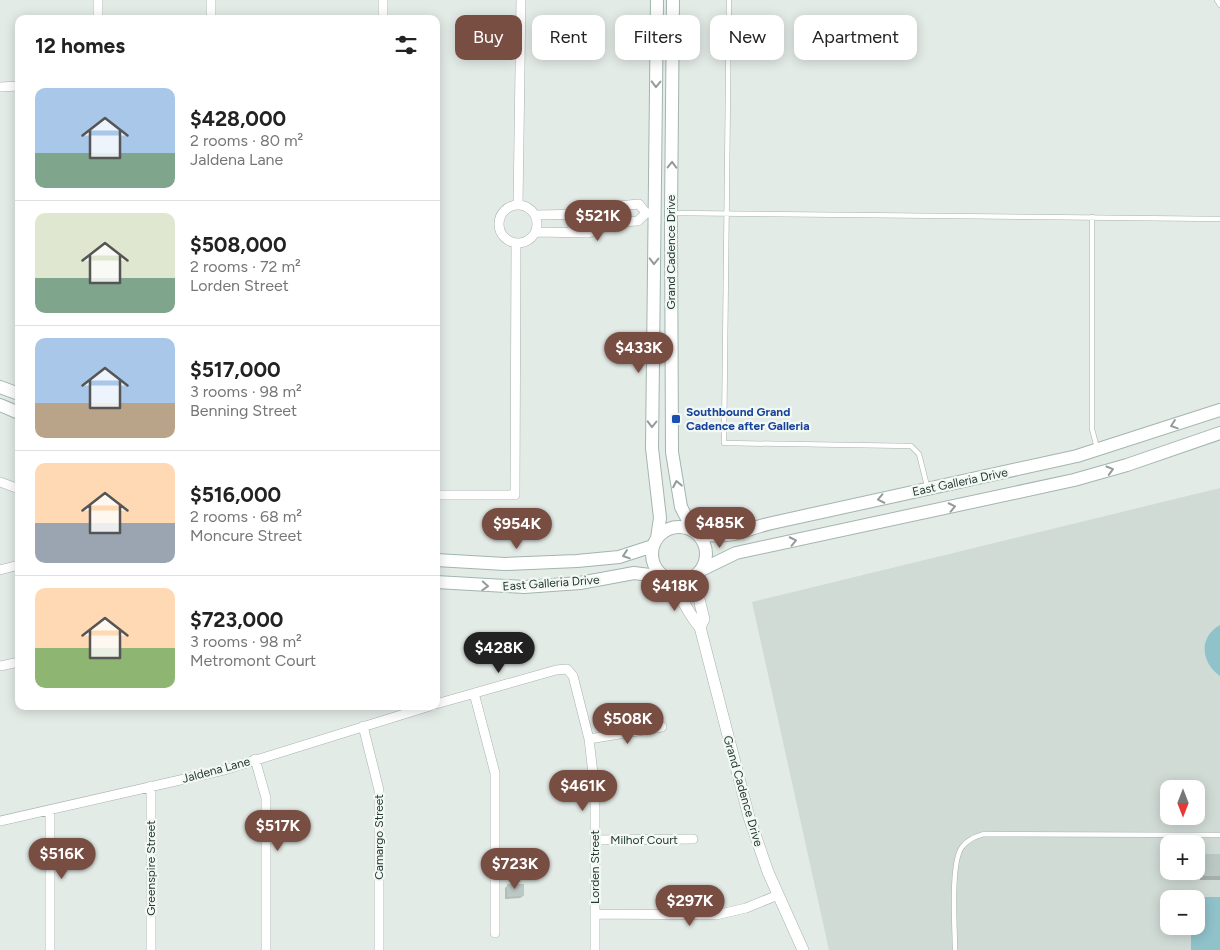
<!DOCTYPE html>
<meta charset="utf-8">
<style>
:root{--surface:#fff;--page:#f6f6f6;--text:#222;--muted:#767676;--line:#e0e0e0;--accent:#794e42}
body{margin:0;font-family:Figtree,sans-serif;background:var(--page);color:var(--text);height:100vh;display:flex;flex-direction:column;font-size:19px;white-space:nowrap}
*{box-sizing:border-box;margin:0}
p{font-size:16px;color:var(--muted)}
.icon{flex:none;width:28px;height:28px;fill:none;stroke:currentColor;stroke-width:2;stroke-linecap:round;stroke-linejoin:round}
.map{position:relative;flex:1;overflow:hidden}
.side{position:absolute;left:15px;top:15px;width:425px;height:695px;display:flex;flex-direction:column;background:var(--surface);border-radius:10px;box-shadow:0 2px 12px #0003}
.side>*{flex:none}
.guide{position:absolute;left:455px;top:15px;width:475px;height:45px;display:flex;gap:10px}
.needle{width:32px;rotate:180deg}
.controls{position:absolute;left:1160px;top:780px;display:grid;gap:10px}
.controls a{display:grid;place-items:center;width:45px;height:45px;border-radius:10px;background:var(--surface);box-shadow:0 2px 12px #0003;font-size:25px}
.price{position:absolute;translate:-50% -42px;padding:0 11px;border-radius:18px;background:var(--accent);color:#fff;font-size:16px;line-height:32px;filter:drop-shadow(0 1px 2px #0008)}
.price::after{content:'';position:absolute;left:50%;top:30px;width:15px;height:11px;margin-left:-8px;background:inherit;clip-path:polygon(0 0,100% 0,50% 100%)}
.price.active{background:#222;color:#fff}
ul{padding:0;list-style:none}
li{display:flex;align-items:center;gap:15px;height:125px;padding:0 20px}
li+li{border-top:1px solid var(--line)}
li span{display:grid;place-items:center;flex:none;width:140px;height:100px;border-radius:10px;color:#555}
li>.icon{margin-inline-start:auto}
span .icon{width:60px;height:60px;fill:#fffc;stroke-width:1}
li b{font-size:21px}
h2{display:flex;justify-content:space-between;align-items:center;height:60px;padding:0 20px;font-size:21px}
.chip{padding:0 18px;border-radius:10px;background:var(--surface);box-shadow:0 2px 12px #0003;font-size:18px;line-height:45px}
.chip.active{background:var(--accent);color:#fff}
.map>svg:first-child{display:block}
.built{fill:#d1dbd6;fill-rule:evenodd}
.water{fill:#90c2ca}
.shadow{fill:#0003}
.building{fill:#bbc8c3}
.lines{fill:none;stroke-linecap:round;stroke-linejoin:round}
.service-casing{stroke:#a6b2ae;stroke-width:5.5}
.minor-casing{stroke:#a6b2ae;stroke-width:10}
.tertiary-casing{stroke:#a6b2ae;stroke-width:12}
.secondary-casing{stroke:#a2b5ae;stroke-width:14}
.service{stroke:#fff;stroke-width:4.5}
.minor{stroke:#fff;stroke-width:9}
.tertiary{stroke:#fff;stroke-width:11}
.secondary{stroke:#fff;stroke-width:12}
.oneway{stroke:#929c9a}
.transit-dot{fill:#1a4fb4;stroke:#f3f8f5;stroke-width:2}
.labels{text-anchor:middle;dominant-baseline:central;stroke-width:4.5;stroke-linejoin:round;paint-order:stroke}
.street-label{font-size:12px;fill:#243a34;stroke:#f3f8f5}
.transit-label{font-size:12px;font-weight:bold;fill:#164399;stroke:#f3f8f5;text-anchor:start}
</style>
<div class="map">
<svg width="1220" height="950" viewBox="0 0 1220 950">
<rect width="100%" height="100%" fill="#e3ebe7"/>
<path class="built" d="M1220,488V950H829L752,602ZM1169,789H1196V816H1169ZM1169,844H1196V871H1169ZM1169,899H1196V926H1169Z"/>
<path class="water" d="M1220,625V676C1201,663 1198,637 1220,625Z
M1191,897H1220V950H1191V926H1196V899H1191Z"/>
<path class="shadow" d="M1205,855H1220V880H1200V859Z
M508,885L523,896L520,898L505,899V888Z"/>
<path class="building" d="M1204,854H1220V876H1204Z
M507,884H524V896L507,897Z"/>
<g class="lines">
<defs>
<path id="service" d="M729,0L724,443L911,446L919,454L927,486
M1217,0L1220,5
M672,213L1220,219
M570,216L571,232
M1092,217V429L1097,448
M955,950C955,928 950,863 962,847C968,839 975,837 984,834L1220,835"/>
<path id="minor" d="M98,19V0
M211,19V0
M383,19V0
M0,87L19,86
M499 224a19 19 0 1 1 38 0a19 19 0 1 1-38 0Z
M518,205L521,0
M535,215L593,214L607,207L639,204L646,213
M536,232L588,233L619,222L638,221L646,213H654
M0,482L19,489
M436,495H515L516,243
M0,570L19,565
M0,666L19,662
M474,693L495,773V933
M436,704L556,670L567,669L573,676L589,739L595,791V950
M363,726L379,790V950
M589,739L662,727
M255,759L266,798V950
M151,786V950
M50,810V950
M0,821L224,770L430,706
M595,840L693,839
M595,914L716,915L746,908L778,895"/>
<path id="tertiary" d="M698,574L699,599L704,619L700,627
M669,579C680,593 689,616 700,627L749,817L768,872L803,950"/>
<path id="secondary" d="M657,0L652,448L660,518L657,538
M673,0L671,214L672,452L681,507L693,530
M0,387L19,394
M0,405L19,413
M652 554a27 27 0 1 1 54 0a27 27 0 1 1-54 0Z
M696,533C734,540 738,531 772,523L1077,456L1220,410
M436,560L505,564L577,561L619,557L653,546
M701,570L736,553L1074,480L1127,465L1220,433
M436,582L524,587L580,583L634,573L665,577"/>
</defs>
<use href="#service" class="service-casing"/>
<use href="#minor" class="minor-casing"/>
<use href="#tertiary" class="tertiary-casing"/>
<use href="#secondary" class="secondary-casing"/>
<use href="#service" class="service"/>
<use href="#minor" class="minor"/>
<use href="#tertiary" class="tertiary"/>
<use href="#secondary" class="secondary"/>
</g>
<defs><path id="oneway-chevron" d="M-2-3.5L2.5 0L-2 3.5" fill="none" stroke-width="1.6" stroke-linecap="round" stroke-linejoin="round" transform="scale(1.25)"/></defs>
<g class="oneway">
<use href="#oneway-chevron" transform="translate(656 84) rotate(91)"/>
<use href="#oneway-chevron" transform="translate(672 165) rotate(-89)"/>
<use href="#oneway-chevron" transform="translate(654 261) rotate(91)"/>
<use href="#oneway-chevron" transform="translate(652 424) rotate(91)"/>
<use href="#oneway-chevron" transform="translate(1174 425) rotate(161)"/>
<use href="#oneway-chevron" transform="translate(1110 470) rotate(-16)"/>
<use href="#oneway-chevron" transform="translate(677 484) rotate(-101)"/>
<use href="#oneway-chevron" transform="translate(881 499) rotate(168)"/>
<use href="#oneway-chevron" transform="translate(952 507) rotate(-12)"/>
<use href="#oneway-chevron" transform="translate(793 541) rotate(-12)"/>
<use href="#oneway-chevron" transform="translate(626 555) rotate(162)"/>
<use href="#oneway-chevron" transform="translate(485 586) rotate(3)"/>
</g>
<rect class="transit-dot" x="671" y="414" width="10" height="10" rx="2.5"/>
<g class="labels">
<g class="street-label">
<text transform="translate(671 252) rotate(-90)">Grand Cadence Drive</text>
<text transform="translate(960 482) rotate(-12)">East Galleria Drive</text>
<text transform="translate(551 583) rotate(-4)">East Galleria Drive</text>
<text transform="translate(216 770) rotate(-15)">Jaldena Lane</text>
<text transform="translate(743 791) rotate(74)">Grand Cadence Drive</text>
<text transform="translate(379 837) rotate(-90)">Camargo Street</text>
<text x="644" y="840">Milhof Court</text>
<text transform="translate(595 867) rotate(-90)">Lorden Street</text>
<text transform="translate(151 868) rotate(-90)">Greenspire Street</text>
</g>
<g class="transit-label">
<text x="686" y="412">Southbound Grand<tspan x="686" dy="14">Cadence after Galleria</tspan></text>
</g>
</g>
</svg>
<div class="controls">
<a><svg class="needle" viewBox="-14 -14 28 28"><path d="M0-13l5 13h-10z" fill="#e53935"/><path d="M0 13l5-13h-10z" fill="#767676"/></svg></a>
<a>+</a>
<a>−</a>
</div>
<b class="price" style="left:598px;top:242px">$521K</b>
<b class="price" style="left:639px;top:374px">$433K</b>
<b class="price" style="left:720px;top:549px">$485K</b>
<b class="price" style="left:517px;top:550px">$954K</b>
<b class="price" style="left:675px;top:612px">$418K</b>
<b class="price active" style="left:499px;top:674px">$428K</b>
<b class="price" style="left:628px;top:745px">$508K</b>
<b class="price" style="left:583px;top:812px">$461K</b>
<b class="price" style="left:278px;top:852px">$517K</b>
<b class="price" style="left:62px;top:880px">$516K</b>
<b class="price" style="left:515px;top:890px">$723K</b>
<b class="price" style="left:690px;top:927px">$297K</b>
<div class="guide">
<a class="chip active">Buy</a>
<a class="chip">Rent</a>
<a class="chip">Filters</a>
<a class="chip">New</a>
<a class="chip">Apartment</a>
</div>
<section class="side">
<h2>12 homes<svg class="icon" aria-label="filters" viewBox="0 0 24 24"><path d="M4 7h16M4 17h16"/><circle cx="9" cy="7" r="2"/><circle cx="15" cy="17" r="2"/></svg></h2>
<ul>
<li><span style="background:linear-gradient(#a9c7e8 65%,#7fa58c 0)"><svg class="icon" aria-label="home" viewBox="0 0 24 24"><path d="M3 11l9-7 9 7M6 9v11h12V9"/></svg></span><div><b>$428,000</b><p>2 rooms · 80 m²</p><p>Jaldena Lane</p></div></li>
<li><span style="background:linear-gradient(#dfe7d0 65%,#7fa58c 0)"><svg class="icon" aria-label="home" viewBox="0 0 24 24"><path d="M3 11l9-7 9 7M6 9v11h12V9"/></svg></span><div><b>$508,000</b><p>2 rooms · 72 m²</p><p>Lorden Street</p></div></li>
<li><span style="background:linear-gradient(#a9c7e8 65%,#b9a48a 0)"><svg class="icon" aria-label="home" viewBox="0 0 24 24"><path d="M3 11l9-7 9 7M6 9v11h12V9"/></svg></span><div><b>$517,000</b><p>3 rooms · 98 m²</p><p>Benning Street</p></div></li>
<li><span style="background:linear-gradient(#ffd9b3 60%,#9aa5b1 0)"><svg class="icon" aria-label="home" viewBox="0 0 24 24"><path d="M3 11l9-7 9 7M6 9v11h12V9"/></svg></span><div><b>$516,000</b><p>2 rooms · 68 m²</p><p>Moncure Street</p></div></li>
<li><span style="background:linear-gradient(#ffd9b3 60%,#8fb573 0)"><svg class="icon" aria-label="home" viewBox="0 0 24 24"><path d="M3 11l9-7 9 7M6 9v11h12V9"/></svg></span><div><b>$723,000</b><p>3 rooms · 98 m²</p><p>Metromont Court</p></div></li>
</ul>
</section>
</div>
